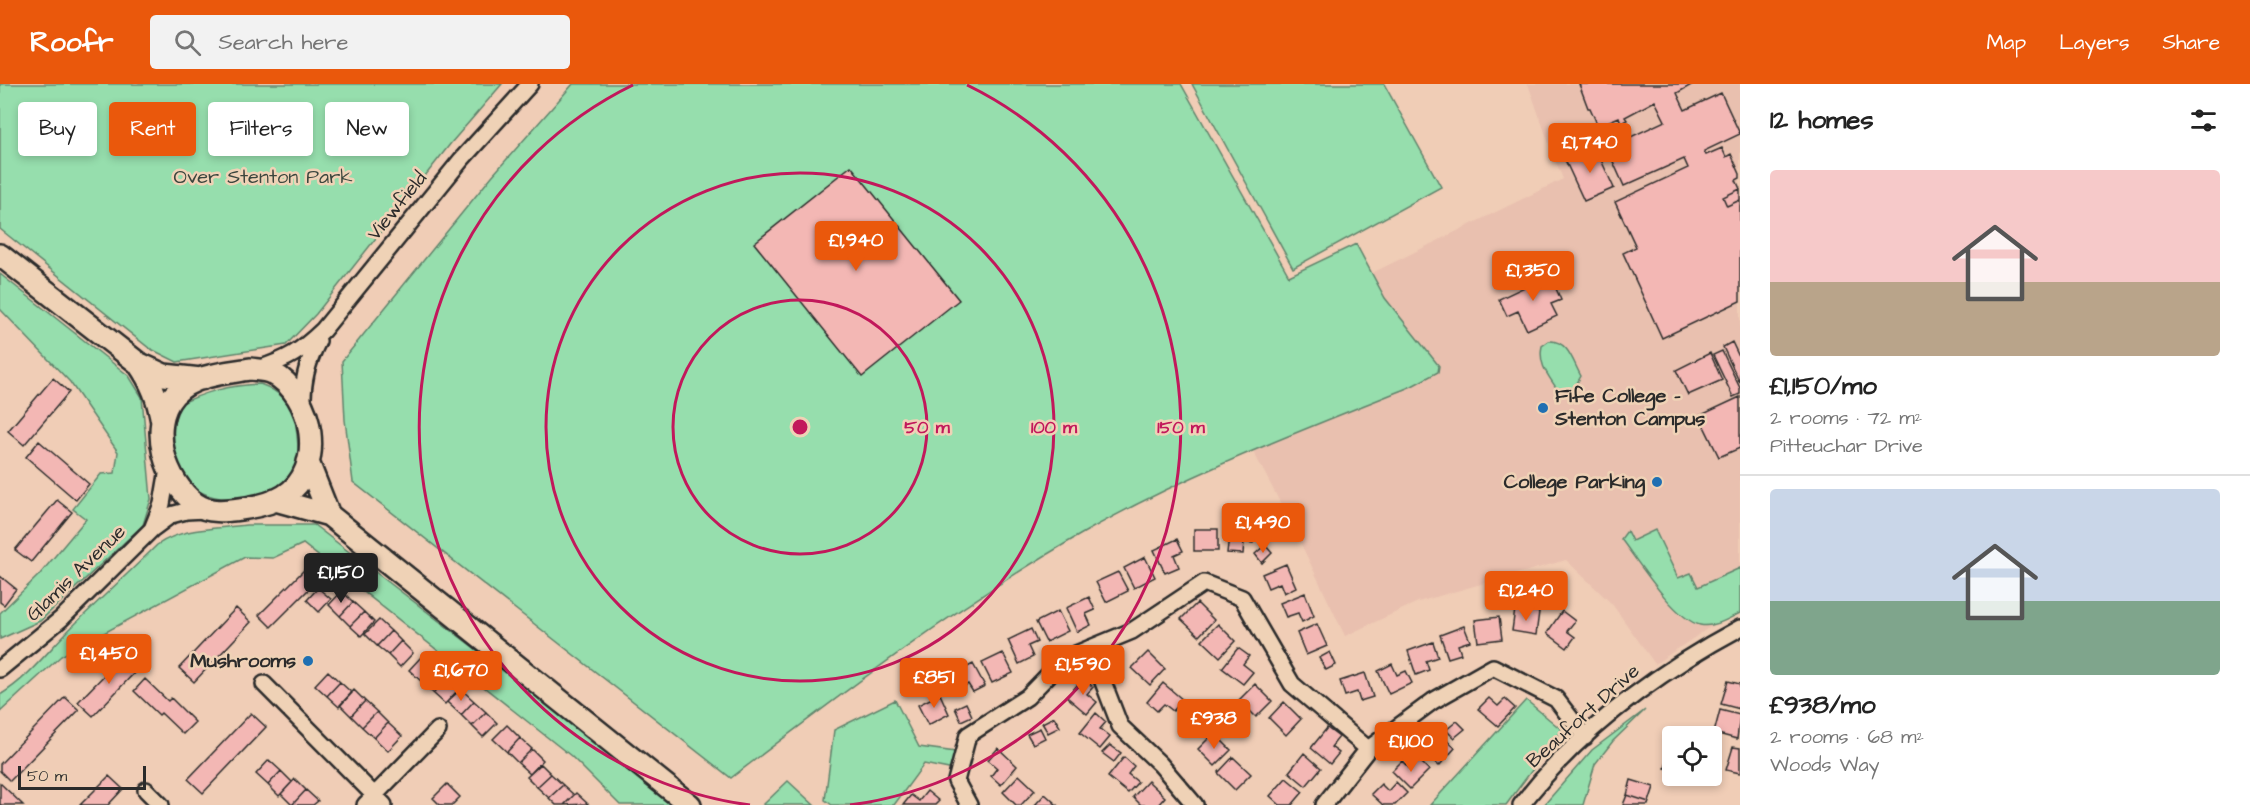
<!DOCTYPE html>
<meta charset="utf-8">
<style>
:root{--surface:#fff;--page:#f2f2f2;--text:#222;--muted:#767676;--line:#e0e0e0;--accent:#ea580c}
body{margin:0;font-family:"Architects Daughter",sans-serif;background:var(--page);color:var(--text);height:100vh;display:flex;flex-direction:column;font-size:22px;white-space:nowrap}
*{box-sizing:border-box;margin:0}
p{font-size:20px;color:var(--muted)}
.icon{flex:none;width:33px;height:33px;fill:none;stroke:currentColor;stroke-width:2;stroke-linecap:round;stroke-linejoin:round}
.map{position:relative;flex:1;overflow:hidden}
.panel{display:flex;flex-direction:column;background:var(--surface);width:510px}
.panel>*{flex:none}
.guide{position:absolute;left:18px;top:18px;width:570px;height:54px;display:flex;gap:12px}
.controls{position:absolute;left:1662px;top:642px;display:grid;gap:12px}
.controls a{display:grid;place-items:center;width:60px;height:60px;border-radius:6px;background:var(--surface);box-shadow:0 3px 9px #0003;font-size:30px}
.scale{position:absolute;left:18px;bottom:15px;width:128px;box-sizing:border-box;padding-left:6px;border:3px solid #2b2b2b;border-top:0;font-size:16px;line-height:21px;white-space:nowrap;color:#2b2b2b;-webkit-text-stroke:4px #efd2b6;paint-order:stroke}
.price{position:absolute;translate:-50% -51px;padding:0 14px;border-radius:6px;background:var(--accent);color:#fff;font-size:20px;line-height:39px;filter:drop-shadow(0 2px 3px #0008)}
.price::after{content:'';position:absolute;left:50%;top:36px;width:18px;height:14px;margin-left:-9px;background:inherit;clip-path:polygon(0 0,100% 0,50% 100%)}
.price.active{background:#222;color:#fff}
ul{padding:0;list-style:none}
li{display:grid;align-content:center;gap:12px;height:318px;padding:0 30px}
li+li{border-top:2px solid var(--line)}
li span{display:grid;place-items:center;height:186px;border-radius:6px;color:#555}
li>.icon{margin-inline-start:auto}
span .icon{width:108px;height:108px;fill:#fffc;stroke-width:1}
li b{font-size:26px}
h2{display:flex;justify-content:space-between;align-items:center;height:72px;padding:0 30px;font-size:26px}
.pill{padding:0 21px;border-radius:6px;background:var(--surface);box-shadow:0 3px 9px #0003;font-size:21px;line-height:54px}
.pill.active{background:var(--accent);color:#fff}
header{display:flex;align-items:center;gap:36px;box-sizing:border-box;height:84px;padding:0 30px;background:var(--accent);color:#fff}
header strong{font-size:28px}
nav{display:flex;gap:33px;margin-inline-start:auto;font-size:21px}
.search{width:420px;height:54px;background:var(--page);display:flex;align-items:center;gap:15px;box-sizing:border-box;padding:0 21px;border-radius:6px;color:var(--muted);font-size:22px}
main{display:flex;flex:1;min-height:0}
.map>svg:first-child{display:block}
.built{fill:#e9c0af}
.green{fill:#96dead;stroke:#60846c;stroke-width:1.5}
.building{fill:#f3b7b4;stroke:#2b2b2b;stroke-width:1.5}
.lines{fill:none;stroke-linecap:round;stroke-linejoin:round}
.street-casing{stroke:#2b2b2b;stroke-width:20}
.secondary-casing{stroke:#2b2b2b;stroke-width:26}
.street{stroke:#efd2b6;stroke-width:15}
.secondary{stroke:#efd2b6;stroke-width:21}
.ring{fill:none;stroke:#c2185b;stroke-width:3}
.poi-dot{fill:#1f6fb2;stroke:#efd2b6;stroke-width:2}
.labels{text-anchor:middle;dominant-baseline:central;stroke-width:5;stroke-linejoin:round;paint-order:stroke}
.park-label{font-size:20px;fill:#3b463e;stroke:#efd2b6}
.street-label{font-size:20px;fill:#2b2b2b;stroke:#efd2b6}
.poi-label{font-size:20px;font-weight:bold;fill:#2b2b2b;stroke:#efd2b6;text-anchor:end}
.centre{fill:#c2185b;stroke:#efd2b6;stroke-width:3}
.ring-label{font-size:18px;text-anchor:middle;font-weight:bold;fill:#c2185b;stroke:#efd2b6;stroke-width:5;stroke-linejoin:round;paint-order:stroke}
</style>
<header>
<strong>Roofr</strong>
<div class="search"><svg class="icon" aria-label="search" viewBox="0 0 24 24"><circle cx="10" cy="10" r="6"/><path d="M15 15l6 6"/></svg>Search here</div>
<nav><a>Map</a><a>Layers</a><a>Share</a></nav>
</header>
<main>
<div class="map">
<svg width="1740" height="721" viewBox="0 0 1740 721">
<rect width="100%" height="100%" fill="#f0cdb6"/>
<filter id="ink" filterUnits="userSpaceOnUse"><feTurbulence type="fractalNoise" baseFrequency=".0167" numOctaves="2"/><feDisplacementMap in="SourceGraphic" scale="12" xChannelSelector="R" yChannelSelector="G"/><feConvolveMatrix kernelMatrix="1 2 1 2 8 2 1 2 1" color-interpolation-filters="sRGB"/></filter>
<g filter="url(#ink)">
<path class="built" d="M1528,0H1740V529L1707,545L1655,580L1612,520L1566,476L1418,518L1345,552L1291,439L1253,367L1438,282L1385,214L1372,189L1563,95L1554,74Z"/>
<path class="green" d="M0,0H502L451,59L316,230L286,261L177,278L149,264L0,145Z
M573,0H1181L1289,192L1356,160L1385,214L1439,282L1438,288L1412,302C1301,347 1189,389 1085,448C959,520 845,607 731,694L353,398L345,336L342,277L492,92Z
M1192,0H1384L1441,103L1293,184Z
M0,190L129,292L142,313L151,415L143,441L40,537L0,555V529L40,490L86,435L73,425L101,390L115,389L118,368L70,298L0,225Z
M1549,257C1568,256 1573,278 1581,292L1573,306L1564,308L1557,305C1548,291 1538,280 1542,262Z
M260,300C280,307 293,319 296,341C297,355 301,374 295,386C277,420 205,426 184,394C170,373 173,345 176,322C204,308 229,301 260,300Z
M246,441H314L538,613L673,721H620L571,672L303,460L273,474L245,473L61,572L0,628V611C30,593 49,565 74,541C101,514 130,488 157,461C182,443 216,445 246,441Z
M1655,446L1678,494L1691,489L1698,503L1740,484V529C1728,535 1714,544 1700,541C1675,536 1637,476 1621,455L1627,447L1632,457Z
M895,616L919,663L963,669L959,687L924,680L894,721H832L825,716L834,646Z
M1526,616L1562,646L1506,721H1430Z
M1645,626L1613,657L1595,680L1583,721H1544L1592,666Z
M788,697L814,721H763Z"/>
<path class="building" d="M1579,0H1693L1677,9L1685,26L1721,9L1740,50L1704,67L1706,71L1722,64L1726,73L1731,70L1740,90V94L1736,96L1740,105L1723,113L1727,122L1740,116V217L1662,254L1623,169L1636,163L1615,118L1688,84L1684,75L1624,102L1607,64L1665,37L1655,17L1625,33L1627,36L1621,39L1619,33L1598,42L1590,24H1588Z
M1595,63L1614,104L1584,117L1565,76Z
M851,82L959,216L862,293L754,159Z
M1740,105V116L1727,122L1723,113Z
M1550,191L1561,216L1551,220L1557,232L1527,246L1518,227L1507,232L1499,215Z
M1732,258L1740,275V299L1723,263Z
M1722,267L1740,304V310L1733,313L1713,271Z
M1710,269L1722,296L1688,311L1676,286Z
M53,294L69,308L24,361L8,347Z
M1740,313V364L1719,373L1699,332Z
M39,357L89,400L76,416L26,373Z
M57,416L72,428L31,478L15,466Z
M1230,443L1255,445L1253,459L1244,458L1243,470L1227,469Z
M1194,445H1218V467H1194Z
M1177,455L1183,467L1174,471L1179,483L1165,489L1154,466Z
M1265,461L1272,469L1262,479L1255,470Z
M1145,473L1155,493L1134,504L1124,484Z
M1286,480L1296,503L1284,509L1280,499L1268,504L1262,490Z
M307,483L319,495L271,543L259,531Z
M1118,488L1128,507L1106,518L1096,498Z
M0,492L16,505L4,521L0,518Z
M318,504L331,515L319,528L307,516Z
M342,507L353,518L340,532L329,521Z
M1305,509L1314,532L1302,538L1298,529L1286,533L1280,519Z
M1089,513L1095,526L1086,530L1091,541L1077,548L1066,524Z
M353,518L364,528L350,542L340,532Z
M1197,519L1214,536L1199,552L1181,535Z
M236,524L251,538L194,598L179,584Z
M1515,525L1539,528L1536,551L1512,547Z
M1058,527L1068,547L1046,558L1036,538Z
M1562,527L1575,537L1567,547L1575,553L1567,564L1547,549Z
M364,528L374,538L361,552L350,542Z
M1499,533L1502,555L1478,558L1475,536Z
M379,536L391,547L377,562L365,550Z
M1218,540L1235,557L1220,573L1202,556Z
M1317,540L1327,562L1306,571L1297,549Z
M1464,542L1470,557L1458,561L1461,570L1448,574L1440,551Z
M1031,545L1037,558L1028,562L1033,573L1019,580L1008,556Z
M391,547L401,557L388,571L377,562Z
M401,557L413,569L400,583L388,571Z
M1433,558L1438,573L1426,577L1429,586L1416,591L1408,567Z
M1238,564L1249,572L1243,580L1253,588L1243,600L1222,584Z
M1148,568L1165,585L1150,601L1132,584Z
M1330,568L1336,581L1326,586L1319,574Z
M1003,569L1013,589L992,599L982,579Z
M125,570L139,584L93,632L78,618Z
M422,572L435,584L422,598L409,586Z
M973,580L985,602L973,608L968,600L957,606L950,592Z
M1392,580L1397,591L1406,587L1412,599L1389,610L1378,587Z
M435,584L447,595L433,609L422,598Z
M328,587L340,598L327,612L315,601Z
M1365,589L1373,613L1360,617L1357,608L1345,612L1340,597Z
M1083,594L1093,603L1087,610L1097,618L1087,630L1067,613Z
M145,595L168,617L171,614L195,638L183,650L161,629L159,631L134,607Z
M447,595L458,606L445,620L433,609Z
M1728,597L1740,600V625L1721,620Z
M340,598L352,609L339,623L327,612Z
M1163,599L1183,616L1173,627L1164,620L1157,627L1147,618Z
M1255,600L1272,617L1256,633L1239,616Z
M461,605L474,617L461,631L447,618Z
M354,606L365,617L351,632L340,621Z
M940,610L949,630L928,641L918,621Z
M65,613L79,626L10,697L0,687V680Z
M1489,614L1498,622L1505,615L1515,624L1498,642L1478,625Z
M365,617L377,628L362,643L351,632Z
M474,617L486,628L472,642L461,631Z
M1284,618L1301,635L1286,651L1269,634Z
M966,619L972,632L961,637L955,624Z
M1193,619L1210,636L1195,652L1178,635Z
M1720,626L1740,631L1737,655L1714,649Z
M377,628L388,639L374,654L362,643Z
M486,628L497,639L483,653L472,642Z
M251,629L266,643L203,709L188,695Z
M1096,629L1106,638L1100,645L1110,653L1100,665L1080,649Z
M1054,633L1060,643L1048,649L1042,639Z
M1457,637L1465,645L1454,654L1446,646Z
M388,639L402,652L388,667L374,654Z
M507,641L520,654L507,668L493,655Z
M1040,644L1045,654L1033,660L1027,650Z
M1327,644L1339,653L1331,663L1339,669L1330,680L1311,664Z
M1214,649L1231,666L1215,682L1198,665Z
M1439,649L1455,664L1439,682L1423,667Z
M520,654L532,665L518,679L507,668Z
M1110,661L1121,669L1114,678L1102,669Z
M1672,662V686L1665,684Z
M1733,663L1740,664V689L1726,686Z
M998,664L1017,682L1001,701L991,692L997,684L988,676Z
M532,665L543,676L530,690L518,679Z
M1304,669L1321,684L1306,702L1289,688Z
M1124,673L1134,682L1128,690L1138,698L1128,709L1108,693Z
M1233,673L1251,690L1235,706L1218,689Z
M1418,675L1429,686L1410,705L1392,687L1402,677L1409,684Z
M269,676L281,687L268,701L256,690Z
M541,680L551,690L537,703L527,693Z
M281,687L292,698L279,712L268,701Z
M551,690L563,701L549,714L537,703Z
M1019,691L1035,706L1021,721H1016L1003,708Z
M109,692L123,705L108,721H80Z
M1286,694L1303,708L1292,721H1280L1270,712Z
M295,695L306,706L292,721L281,710Z
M1631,696L1654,703L1649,718L1627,711Z
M1148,697L1165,713L1158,721H1141L1133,713Z
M1396,698L1407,709L1395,721H1383L1371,710L1381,700L1388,707Z
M0,699L23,721H0Z
M447,700L460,713L452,721H440L433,714Z
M563,701L574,711L564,721H556L549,714Z
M306,706L318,717L313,721H292Z
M927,707L939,717L935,721H903L911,711L919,717Z
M576,709L588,720L564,721Z
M1045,710L1057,721H1035Z
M1627,711L1649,718L1648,721H1623Z"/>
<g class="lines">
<defs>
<path id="street" d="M258,285C288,275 300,268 323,246L461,76L530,0
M303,323C302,298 307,279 318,257
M152,445L162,420L168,385
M1090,564L1120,642L1160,680L1195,721
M0,585L61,535L152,445L171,431L186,427L206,426
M264,600L384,721
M146,706L161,721
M365,721L438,646
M969,721L956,697L968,651L1027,613L1064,575L1132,547L1204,499L1242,514L1292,600L1368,665
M1324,721L1368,665L1433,617L1493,583L1556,615L1585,653
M1521,721C1579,646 1658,588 1740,544"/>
<path id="secondary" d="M0,171L138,279L164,291L201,295
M138,279C152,299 158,315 162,338
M250,285C257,286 266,286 272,289C314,310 327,386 284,412C271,420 255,423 240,425C226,427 208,429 196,420C166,399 147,342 174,311C192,291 225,289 250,285Z
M308,378L329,431L690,721
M275,416L329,431"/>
</defs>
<use href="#street" class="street-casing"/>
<use href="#secondary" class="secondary-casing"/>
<use href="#street" class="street"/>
<use href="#secondary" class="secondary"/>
</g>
</g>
<g class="ring">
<circle cx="800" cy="343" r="127"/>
<circle cx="800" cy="343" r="254"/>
<path d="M750 721A381 381 0 0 1 633 1M967 1A381 381 0 0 1 850 721"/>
</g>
<g class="poi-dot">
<circle cx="1543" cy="324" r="6"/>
<circle cx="1657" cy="398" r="6"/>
<circle cx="308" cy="577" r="6"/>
</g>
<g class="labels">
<g class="park-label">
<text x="263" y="93">Over Stenton Park</text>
</g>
<g class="street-label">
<text transform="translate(397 122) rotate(-51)">Viewfield</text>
<text transform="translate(76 489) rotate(-44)">Glamis Avenue</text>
<text transform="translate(1583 632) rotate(-42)">Beaufort Drive</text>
</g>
<g class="poi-label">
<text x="1555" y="312" text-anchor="start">Fife College -<tspan x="1555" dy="23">Stenton Campus</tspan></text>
<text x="1645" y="398">College Parking</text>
<text x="296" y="577">Mushrooms</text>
</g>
</g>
<circle cx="800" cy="343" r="9" class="centre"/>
<g class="ring-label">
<text x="927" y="349">50 m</text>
<text x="1054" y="349">100 m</text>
<text x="1181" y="349">150 m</text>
</g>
</svg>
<div class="controls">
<a><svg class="icon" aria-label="locate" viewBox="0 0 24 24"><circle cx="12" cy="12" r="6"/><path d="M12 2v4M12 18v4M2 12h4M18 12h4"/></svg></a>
</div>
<div class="scale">50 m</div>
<b class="price" style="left:1590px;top:90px">£1,740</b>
<b class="price" style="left:856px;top:188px">£1,940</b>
<b class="price" style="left:1533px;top:218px">£1,350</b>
<b class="price" style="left:1263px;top:470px">£1,490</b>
<b class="price active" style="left:341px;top:520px">£1,150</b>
<b class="price" style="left:1526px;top:538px">£1,240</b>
<b class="price" style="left:109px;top:601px">£1,450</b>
<b class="price" style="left:1083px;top:612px">£1,590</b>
<b class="price" style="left:461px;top:618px">£1,670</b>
<b class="price" style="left:934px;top:625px">£851</b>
<b class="price" style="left:1214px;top:666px">£938</b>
<b class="price" style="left:1411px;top:689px">£1,100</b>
<div class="guide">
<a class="pill">Buy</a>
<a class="pill active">Rent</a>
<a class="pill">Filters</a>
<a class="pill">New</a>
</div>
</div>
<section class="panel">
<h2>12 homes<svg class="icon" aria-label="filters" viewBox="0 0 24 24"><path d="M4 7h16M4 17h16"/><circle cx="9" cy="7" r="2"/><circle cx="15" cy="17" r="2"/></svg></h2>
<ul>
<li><span style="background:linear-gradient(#f6c9c9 60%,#b9a48a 0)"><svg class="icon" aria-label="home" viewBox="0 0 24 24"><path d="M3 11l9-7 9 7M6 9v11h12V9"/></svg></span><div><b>£1,150/mo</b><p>2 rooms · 72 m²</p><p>Pitteuchar Drive</p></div></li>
<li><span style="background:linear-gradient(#c9d6e8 60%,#7fa58c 0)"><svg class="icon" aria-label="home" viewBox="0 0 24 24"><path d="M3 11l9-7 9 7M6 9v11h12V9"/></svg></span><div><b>£938/mo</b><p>2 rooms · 68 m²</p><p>Woods Way</p></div></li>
</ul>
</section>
</main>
